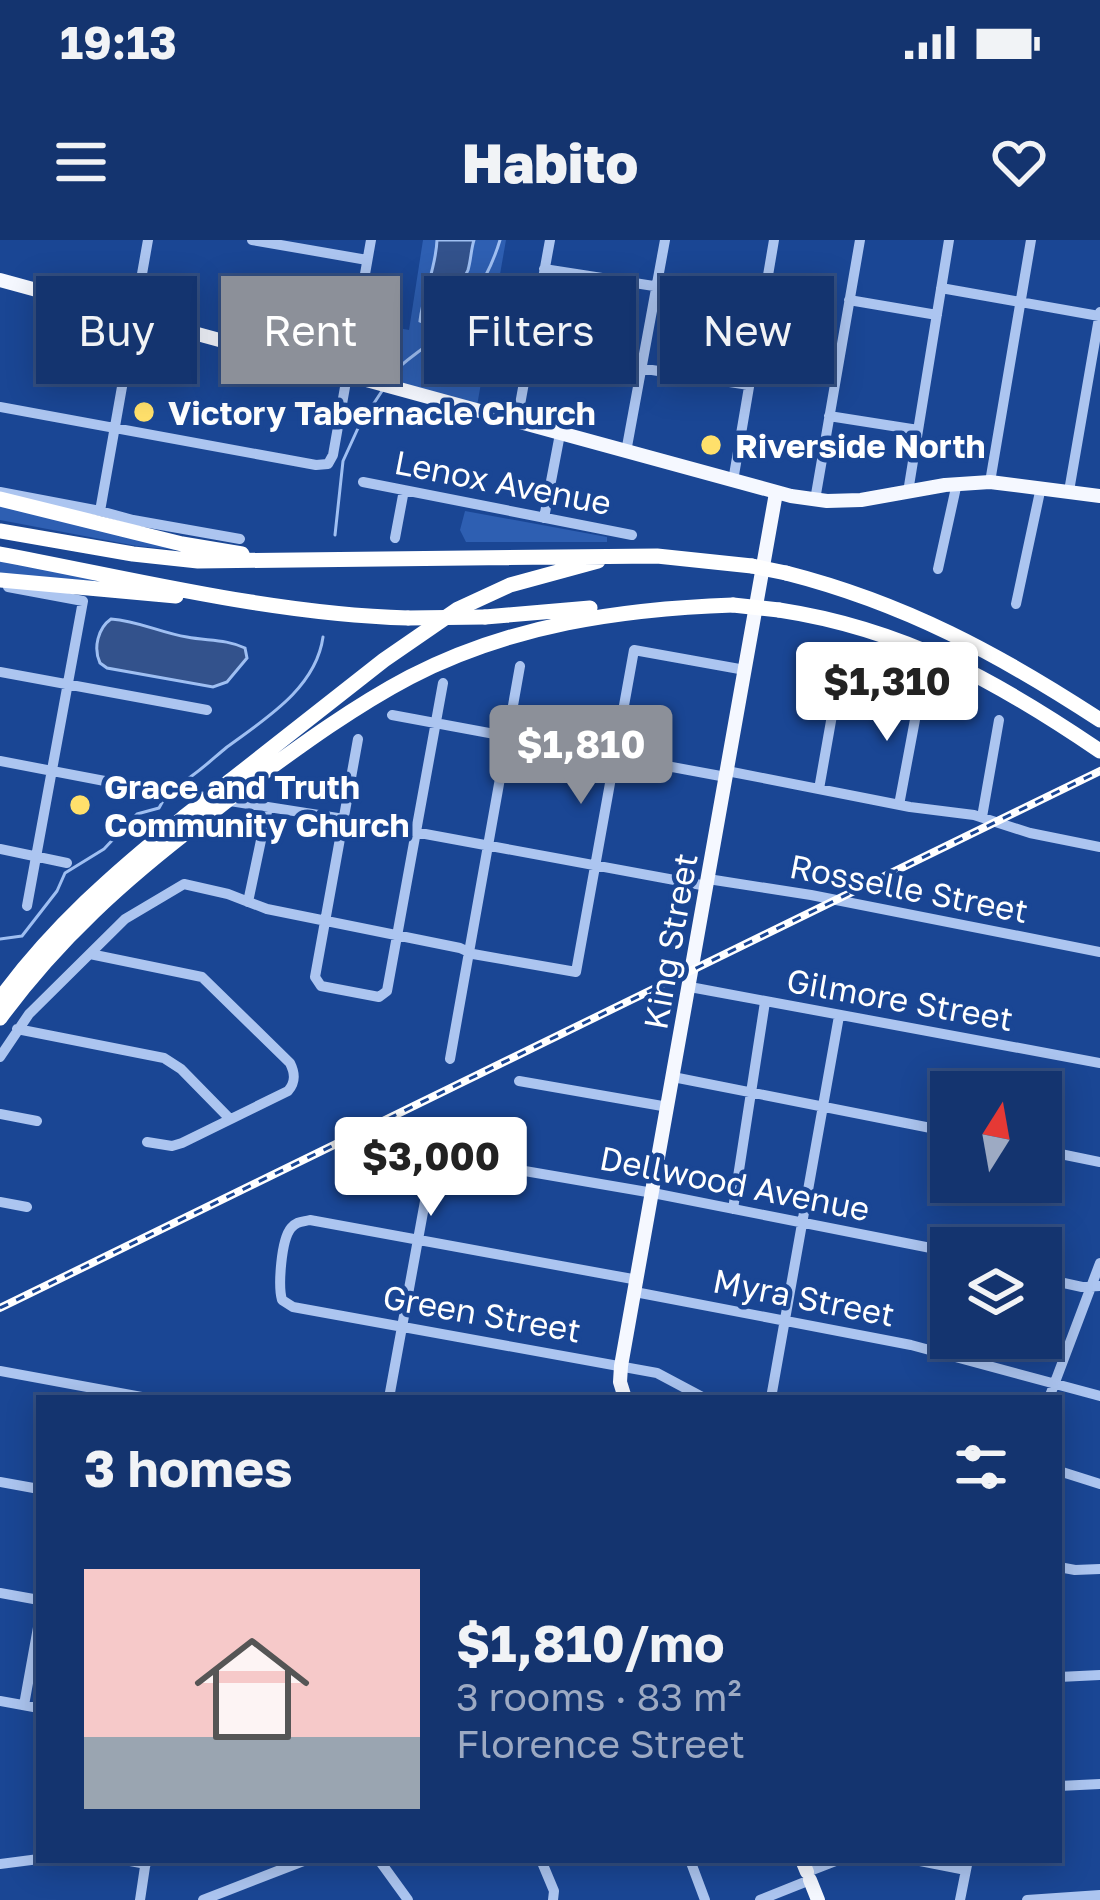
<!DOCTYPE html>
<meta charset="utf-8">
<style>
:root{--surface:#14346f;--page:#1d3c74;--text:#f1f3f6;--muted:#9daac3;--line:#334f82;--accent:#8c9099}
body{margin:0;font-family:"Golos Text",sans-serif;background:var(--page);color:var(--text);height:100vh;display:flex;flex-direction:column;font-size:45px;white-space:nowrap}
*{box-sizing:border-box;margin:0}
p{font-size:39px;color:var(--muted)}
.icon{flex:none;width:66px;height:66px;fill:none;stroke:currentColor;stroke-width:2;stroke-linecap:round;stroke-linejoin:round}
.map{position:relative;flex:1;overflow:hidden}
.details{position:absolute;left:36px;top:1155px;width:1026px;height:468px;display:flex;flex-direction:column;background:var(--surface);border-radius:0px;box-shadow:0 6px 30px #0003,0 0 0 3px var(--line)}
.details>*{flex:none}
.top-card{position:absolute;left:36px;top:36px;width:1029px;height:108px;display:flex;gap:24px}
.needle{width:78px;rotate:11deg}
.buttons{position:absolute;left:930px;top:831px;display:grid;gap:24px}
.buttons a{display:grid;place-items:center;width:132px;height:132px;border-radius:0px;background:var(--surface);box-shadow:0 6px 30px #0003,0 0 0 3px var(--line);font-size:60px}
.price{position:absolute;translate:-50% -102px;padding:0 27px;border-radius:12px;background:#fff;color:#222;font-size:39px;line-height:78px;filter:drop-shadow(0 3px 6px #0008)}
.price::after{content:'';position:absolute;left:50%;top:72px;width:36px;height:27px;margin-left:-18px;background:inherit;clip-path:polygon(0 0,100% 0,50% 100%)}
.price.selected{background:var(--accent);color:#fff}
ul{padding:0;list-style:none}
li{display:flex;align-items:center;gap:36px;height:300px;padding:0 48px}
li+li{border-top:3px solid var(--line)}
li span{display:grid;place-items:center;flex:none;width:336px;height:240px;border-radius:0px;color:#555}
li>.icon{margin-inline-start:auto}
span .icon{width:144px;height:144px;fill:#fffc;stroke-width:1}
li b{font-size:51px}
h2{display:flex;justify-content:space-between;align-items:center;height:144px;padding:0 48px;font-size:51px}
.tag{padding:0 42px;border-radius:0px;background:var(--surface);box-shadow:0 6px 30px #0003,0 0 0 3px var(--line);font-size:42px;line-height:108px}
.tag.selected{background:var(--accent);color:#fff}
.status{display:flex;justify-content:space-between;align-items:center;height:84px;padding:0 60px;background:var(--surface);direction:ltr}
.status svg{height:33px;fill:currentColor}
header{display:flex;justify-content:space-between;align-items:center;height:156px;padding:0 48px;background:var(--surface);font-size:54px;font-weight:800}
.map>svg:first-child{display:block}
.green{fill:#2e5fb2}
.water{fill:#33528c;stroke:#9fbff2;stroke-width:3}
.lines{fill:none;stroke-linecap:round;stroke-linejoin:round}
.stream{stroke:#9fbff2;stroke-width:3}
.minor{stroke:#acc5f0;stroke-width:10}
.major{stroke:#f5f8ff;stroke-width:14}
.highway{stroke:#fff;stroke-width:15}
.rail-casing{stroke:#fff;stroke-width:8}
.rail{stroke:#1a4694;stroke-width:3;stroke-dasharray:9;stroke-linecap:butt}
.highway-bridge{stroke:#fff;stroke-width:15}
.poi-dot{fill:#ffe06b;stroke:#1a4694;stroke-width:4.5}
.labels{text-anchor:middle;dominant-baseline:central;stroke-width:9;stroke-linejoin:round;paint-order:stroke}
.poi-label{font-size:33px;font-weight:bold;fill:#fff;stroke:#1a4694;text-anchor:start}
.street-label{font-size:33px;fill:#fff;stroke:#1a4694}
</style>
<div class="status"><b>19:13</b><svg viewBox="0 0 49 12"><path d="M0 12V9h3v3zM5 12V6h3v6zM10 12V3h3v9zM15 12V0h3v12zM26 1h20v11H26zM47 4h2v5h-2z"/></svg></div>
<header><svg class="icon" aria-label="menu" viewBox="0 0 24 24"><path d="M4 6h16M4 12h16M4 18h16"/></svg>Habito<svg class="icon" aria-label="heart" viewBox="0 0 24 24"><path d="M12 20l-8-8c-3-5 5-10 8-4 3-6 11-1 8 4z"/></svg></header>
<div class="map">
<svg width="1100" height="1660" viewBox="0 0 1100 1660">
<rect width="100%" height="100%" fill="#1a4694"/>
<path class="green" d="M423,0H506L477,166L351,132L360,81L409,90Z
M0,261L201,312L137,306L0,280Z
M465,271L607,297V302H466L460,290Z
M0,318L141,344L0,335Z"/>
<path class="water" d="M437,0H474C471,9 471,20 468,30C464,40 434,77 425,83L420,81C423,53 436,29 437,0Z
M111,379C139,381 161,393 187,397C207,401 226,399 245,408L247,418L227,442L213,447L107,428L100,423C93,408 98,388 111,379Z"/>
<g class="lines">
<path class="stream" d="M388,138C404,120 422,111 439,95C468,69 489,37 500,0
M335,295L343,221L359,186L382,151
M175,547C195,536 210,521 227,507C265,479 316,448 323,397
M0,699L22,696L57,651L65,633L104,609L137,574L159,568L164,559"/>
<path class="minor" d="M252,0L367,20
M544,29L764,63
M941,48L1099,76
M849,60L937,75
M529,111L749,145
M0,167L316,225L328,224L333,215L371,0
M829,176L918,190
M517,181L550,0
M626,212L665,0
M733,241L774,0
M363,242L632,295
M990,242L1031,0
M1069,251L1100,72
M0,252L100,271L133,280L240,299
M908,252L949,0
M815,260L860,0
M100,271L148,0
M544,278L560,194
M395,298L404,250
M938,329L957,243
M8,347L83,361L27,666
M1016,364L1041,247
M0,432L207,470
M392,475L726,537
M358,499L315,737L321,746L379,757L387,751L443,443
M0,521L110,542L344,579L707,646
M727,531L910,567L974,575L1030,593L1100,607
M819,549L843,413
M899,565L920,453
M982,577L999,480
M0,609L67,623
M708,639L811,655L1100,712
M248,662L268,567
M90,714L202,737L290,823C295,833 296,842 288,851L182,903L172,906L147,902
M690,747L1100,823
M17,789L164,818L181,829L230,879
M0,817L29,774L125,679L184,644L228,654L267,669L460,708L473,714L576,732L634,410L745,430
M450,819L520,426
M673,837L951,892
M519,841L668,867
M0,874L37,881
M1041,910L1100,922
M0,962L27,967
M733,969L765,762
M1041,1038L1082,1047L1100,1046
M638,1040L310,980C302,982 297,981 291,988C281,1000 278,1046 282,1060L293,1067L657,1133L704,1158
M635,1052L911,1105L1100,1156
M0,1131L147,1158
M389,1158L432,923L437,916L653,953L951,1012
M771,1158L839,776
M1049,1158L1100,1023
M1059,1231L1100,1244
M0,1242L39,1249
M1059,1327L1075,1330L1100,1329
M0,1353L39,1360
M1059,1437L1100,1435
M0,1461L39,1468
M24,1465L39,1382
M1059,1546L1100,1544
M125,1620L146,1624
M379,1620L408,1660
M541,1620L554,1651L553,1660
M690,1620L705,1660
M915,1620L966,1630
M0,1624L39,1619
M140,1660L146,1620
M203,1660L306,1620
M760,1660L810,1640L807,1632L838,1620
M960,1660L968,1620
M1027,1660L1100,1655"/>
<path class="major" d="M0,40L791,256L827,261L861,260L945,245L990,242L1100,256
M625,1158L620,1142L621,1126L776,253
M802,1620L807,1632
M810,1640L818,1660"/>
<path class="highway" d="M0,259L182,304L242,314
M0,291L133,314L198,321L657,316L752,326
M0,314C134,339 271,374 408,378
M786,333C904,363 999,414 1100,480
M0,340L176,356
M779,370C904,389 997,441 1100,511
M485,377L590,368
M230,541L384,420L458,369L510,345L598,321
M248,544C300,506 353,467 410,437C511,385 620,369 733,365
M0,759C52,688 115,632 184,577
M0,778C57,700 125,639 201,581"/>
<defs>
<path id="rail" d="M0,1068L1100,531"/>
</defs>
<use href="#rail" class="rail-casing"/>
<use href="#rail" class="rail"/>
<path class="highway-bridge" d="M752,326L786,333
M733,365L779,370
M408,378L485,377
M184,577L230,541
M201,581L248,544"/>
</g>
<g class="poi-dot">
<circle cx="144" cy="172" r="12"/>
<circle cx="711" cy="205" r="12"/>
<circle cx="80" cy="565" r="12"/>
</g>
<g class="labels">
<g class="poi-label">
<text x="168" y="172">Victory Tabernacle Church</text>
<text x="735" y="205">Riverside North</text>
<text x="104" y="546">Grace and Truth<tspan x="104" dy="38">Community Church</tspan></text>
</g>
<g class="street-label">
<text transform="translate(503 242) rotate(11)">Lenox Avenue</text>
<text transform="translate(909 648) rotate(11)">Rosselle Street</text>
<text transform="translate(670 701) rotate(-80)">King Street</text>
<text transform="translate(900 759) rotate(10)">Gilmore Street</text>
<text transform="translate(735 943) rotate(11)">Dellwood Avenue</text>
<text transform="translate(804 1057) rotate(11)">Myra Street</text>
<text transform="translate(482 1073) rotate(10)">Green Street</text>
</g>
</g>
</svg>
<div class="buttons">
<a><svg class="needle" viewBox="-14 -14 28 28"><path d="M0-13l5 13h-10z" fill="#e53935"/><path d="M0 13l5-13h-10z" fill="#9daac3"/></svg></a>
<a><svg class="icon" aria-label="layers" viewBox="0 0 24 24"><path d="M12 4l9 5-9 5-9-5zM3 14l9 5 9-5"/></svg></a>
</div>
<b class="price" style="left:887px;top:504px">$1,310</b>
<b class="price selected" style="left:581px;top:567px">$1,810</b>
<b class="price" style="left:431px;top:979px">$3,000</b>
<div class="top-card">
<a class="tag">Buy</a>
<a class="tag selected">Rent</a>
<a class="tag">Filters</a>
<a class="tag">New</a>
</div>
<section class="details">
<h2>3 homes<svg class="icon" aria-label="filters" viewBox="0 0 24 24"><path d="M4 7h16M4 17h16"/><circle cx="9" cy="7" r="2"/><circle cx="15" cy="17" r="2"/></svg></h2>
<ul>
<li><span style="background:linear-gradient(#f6c9c9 70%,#9aa5b1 0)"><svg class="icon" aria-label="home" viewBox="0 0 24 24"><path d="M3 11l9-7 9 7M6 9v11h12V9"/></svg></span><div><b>$1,810/mo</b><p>3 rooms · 83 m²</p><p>Florence Street</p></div></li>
</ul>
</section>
</div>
